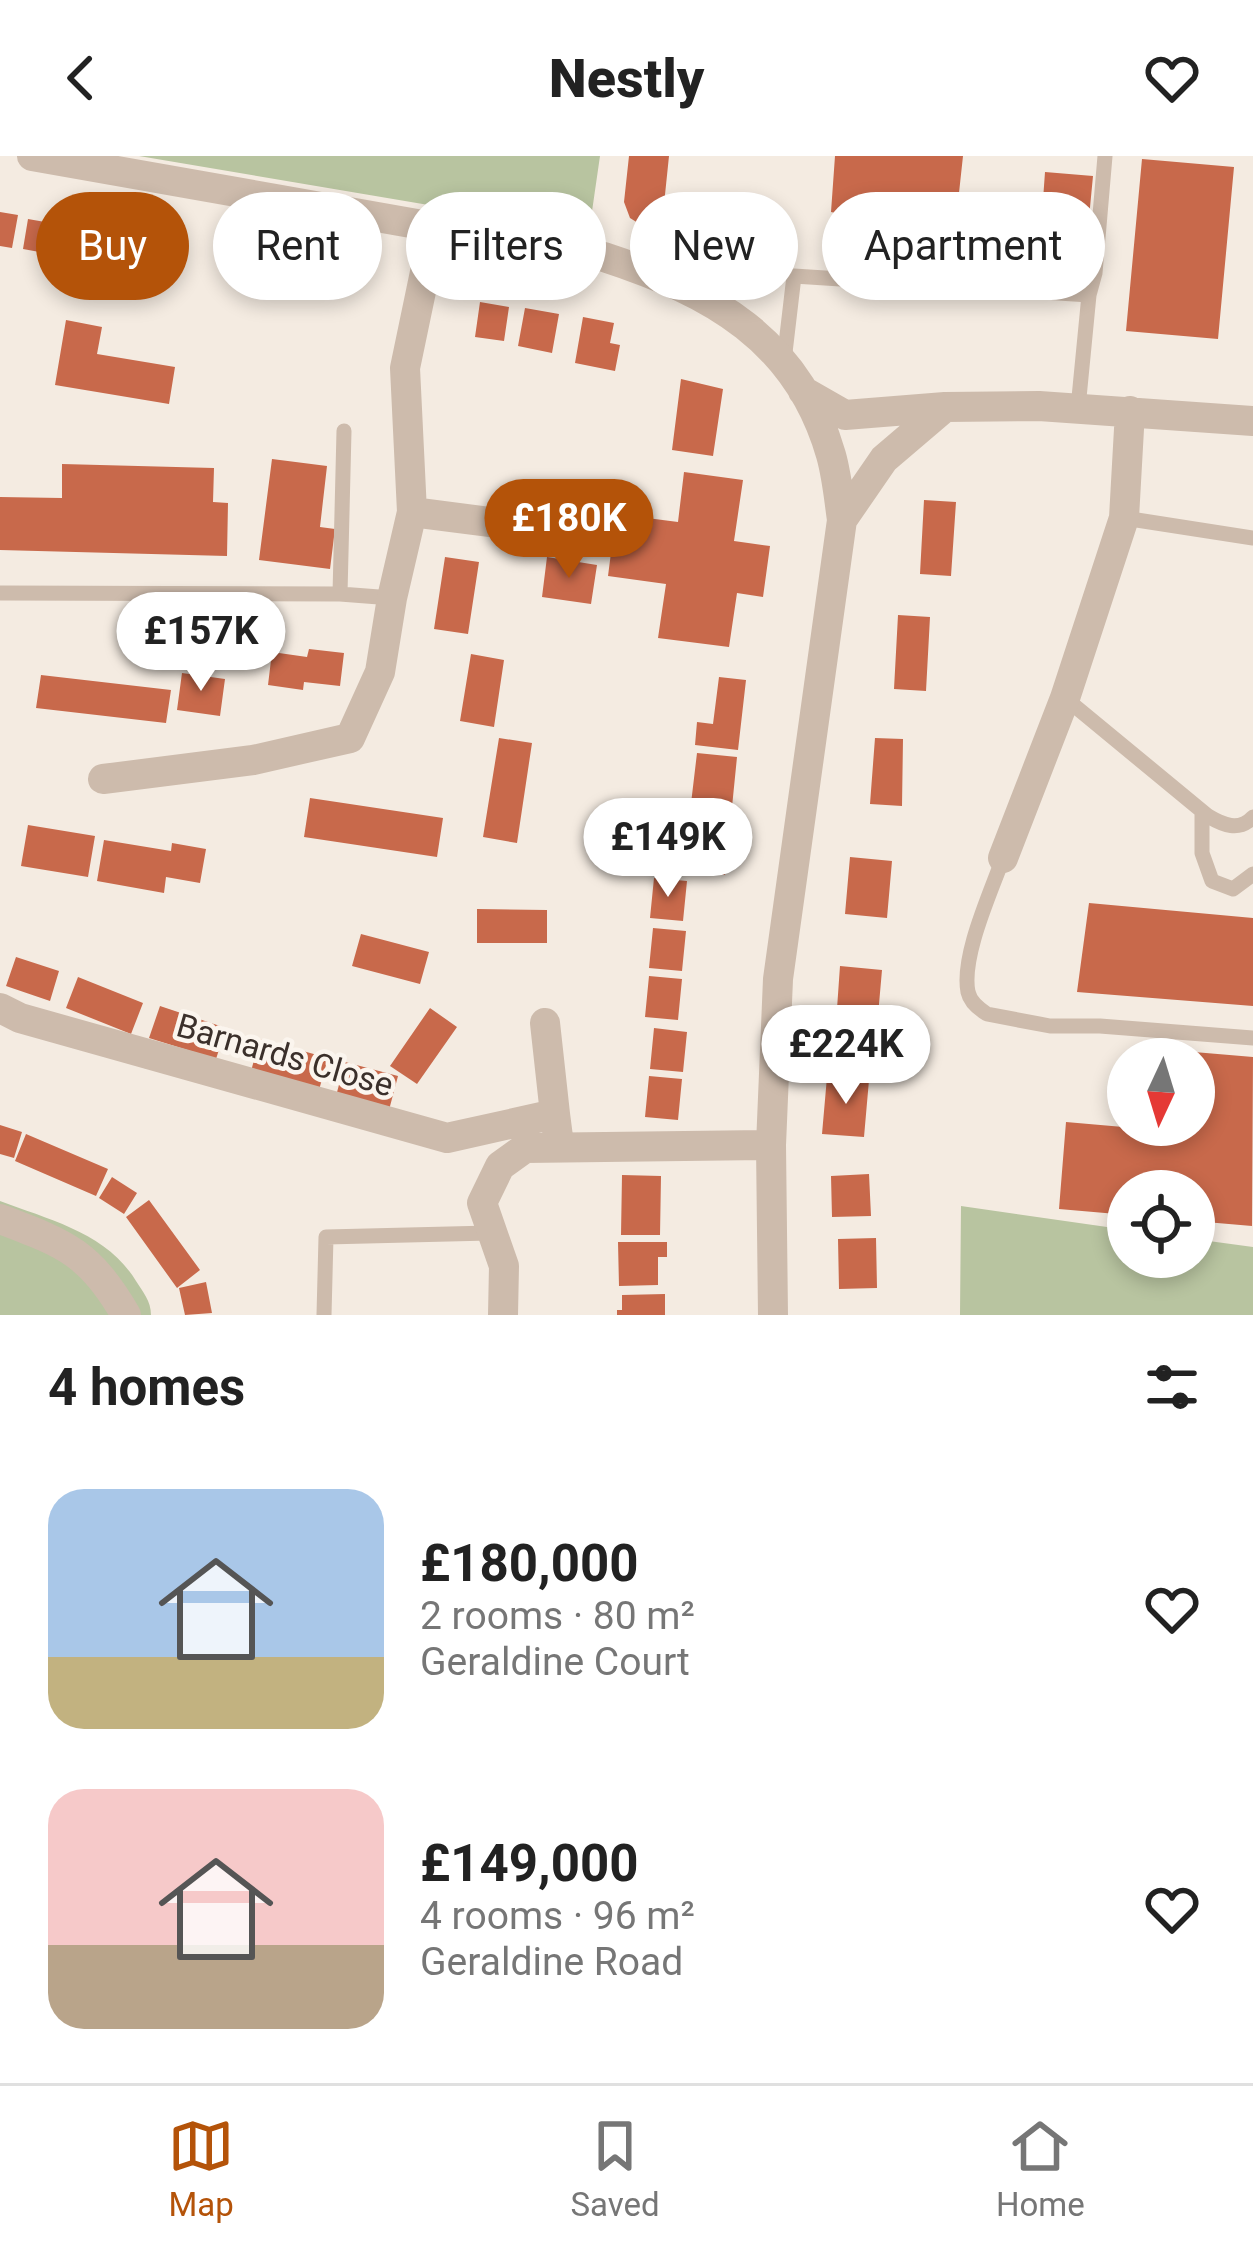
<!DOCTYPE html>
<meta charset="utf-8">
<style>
:root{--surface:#fff;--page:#f2f2f2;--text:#222;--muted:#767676;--line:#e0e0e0;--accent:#b45309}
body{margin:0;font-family:Roboto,sans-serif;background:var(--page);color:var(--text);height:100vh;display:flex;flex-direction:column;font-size:45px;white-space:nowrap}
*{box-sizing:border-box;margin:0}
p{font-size:39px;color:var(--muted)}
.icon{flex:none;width:66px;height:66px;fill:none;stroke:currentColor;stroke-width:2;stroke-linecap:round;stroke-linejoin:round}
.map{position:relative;height:1159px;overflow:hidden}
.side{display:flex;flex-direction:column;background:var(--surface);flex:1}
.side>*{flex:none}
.guide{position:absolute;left:36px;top:36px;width:1182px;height:108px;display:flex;gap:24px}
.needle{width:78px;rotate:184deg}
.buttons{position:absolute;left:1107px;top:882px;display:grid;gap:24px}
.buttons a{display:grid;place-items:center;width:108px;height:108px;border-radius:50%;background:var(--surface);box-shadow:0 6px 18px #0003;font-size:60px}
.price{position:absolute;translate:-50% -102px;padding:0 27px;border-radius:42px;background:#fff;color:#222;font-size:39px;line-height:78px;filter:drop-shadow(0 3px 6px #0008)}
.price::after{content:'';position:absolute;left:50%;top:72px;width:36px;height:27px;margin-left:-18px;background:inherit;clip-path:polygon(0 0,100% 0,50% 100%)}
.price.selected{background:var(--accent);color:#fff}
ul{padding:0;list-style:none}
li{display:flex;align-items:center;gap:36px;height:300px;padding:0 48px}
li span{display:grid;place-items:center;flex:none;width:336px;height:240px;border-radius:36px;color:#555}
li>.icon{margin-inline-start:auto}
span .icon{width:144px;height:144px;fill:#fffc;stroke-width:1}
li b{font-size:51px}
h2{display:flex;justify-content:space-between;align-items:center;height:144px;padding:0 48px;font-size:51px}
.pill{padding:0 42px;border-radius:54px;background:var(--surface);box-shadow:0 6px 18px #0003;font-size:42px;line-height:108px}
.pill.selected{background:var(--accent);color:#fff}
header{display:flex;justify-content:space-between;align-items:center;height:156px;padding:0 48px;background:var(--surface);font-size:54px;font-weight:800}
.tab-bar{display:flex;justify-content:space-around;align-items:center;height:168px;border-top:3px solid var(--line);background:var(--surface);font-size:33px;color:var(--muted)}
.tab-bar a{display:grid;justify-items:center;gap:6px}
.tab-bar .selected{color:var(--accent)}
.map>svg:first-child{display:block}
.green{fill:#b8c4a0}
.building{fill:#c8694b}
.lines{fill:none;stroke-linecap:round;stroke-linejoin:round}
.lane{stroke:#cdbbac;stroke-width:15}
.street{stroke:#cdbbac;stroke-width:30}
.labels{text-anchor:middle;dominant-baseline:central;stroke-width:9;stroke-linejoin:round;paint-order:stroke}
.street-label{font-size:33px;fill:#3b302b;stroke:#fbf5ee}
</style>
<header><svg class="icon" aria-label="back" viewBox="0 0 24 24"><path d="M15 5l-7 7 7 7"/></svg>Nestly<svg class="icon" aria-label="heart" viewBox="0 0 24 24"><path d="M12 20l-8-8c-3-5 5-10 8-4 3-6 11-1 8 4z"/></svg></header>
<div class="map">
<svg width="1253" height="1159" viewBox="0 0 1253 1159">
<rect width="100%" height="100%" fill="#f4ebe1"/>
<path class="green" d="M139,0H600L589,76Z
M0,1045C50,1064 107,1077 136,1125C143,1136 151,1145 151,1159H0Z
M961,1050L1128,1074V1101H1194V1083L1253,1091V1159H960Z"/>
<path class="building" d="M629,0H669L663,58L655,64L638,67L630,62L624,46Z
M835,0H963L950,120L860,113L863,63L831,56Z
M1142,3L1234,11L1218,183L1126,175Z
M1045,16L1093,20L1086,93L979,83L983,39L1043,44Z
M0,56L18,59L12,92L0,90Z
M28,63L62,69L56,99L23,93Z
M480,146L509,151L504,185L475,181Z
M525,152L559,158L552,197L518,190Z
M583,161L614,167L610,187L620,189L615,215L575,207Z
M66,164L102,171L97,198L175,211L169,248L55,229Z
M681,223L723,233L713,300L672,294Z
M272,303L327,310L320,371L335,373L330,413L259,404Z
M62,308L214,312L213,346L228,347L227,400L0,394V341L62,342Z
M684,316L743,324L734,385L770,390L763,441L737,437L729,491L658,482L666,428L608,420L616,358L678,366Z
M924,344L956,346L951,420L920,418Z
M445,401L479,406L468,478L434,473Z
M547,401L597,409L591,448L542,441Z
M898,459L930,461L926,535L894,533Z
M309,493L344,497L340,530L304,526L303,534L268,529L272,496L307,501Z
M471,498L504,504L494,571L460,565Z
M182,517L225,523L220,560L177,554Z
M41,519L171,534L166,567L36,552Z
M719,521L746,524L738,594L695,589L697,566L713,568Z
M499,582L532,587L517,687L483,681Z
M875,582L903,583L902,650L870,648Z
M697,597L737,601L731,661L690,656Z
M310,642L443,662L437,701L304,681Z
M28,669L95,680L88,721L21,710Z
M689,670L732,676L725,719L683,713Z
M104,684L171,695L172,687L206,693L200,727L166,721L164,737L97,725Z
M850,701L892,705L887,762L845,758Z
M654,722L687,725L683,765L650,762Z
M1089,747L1253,762V850L1077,836Z
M477,753L547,754V787H477Z
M653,772L686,775L682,815L649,812Z
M361,778L429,796L420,828L352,810Z
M16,801L59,815L50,845L6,830Z
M840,810L882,814L877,871L836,867Z
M649,820L682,823L678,864L645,861Z
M78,821L143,847L131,878L66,852Z
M160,850L226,872L216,903L149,882Z
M430,852L457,871L417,928L390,910Z
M654,872L687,876L683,916L650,913Z
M260,883L328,902L319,934L251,915Z
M1194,896L1253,901L1252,1070L1194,1065V1035H1128V1059L1059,1053L1066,966L1169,975L1170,969H1194Z
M345,906L398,920L389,954L336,940Z
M649,920L682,923L678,964L645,961Z
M827,921L869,924L864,981L822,978Z
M0,969L22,976L14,1002L0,998Z
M26,978L108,1013L96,1040L15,1005Z
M869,1018L871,1060L832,1061L831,1020Z
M622,1019L661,1020L660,1079H621Z
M112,1021L137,1037L124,1058L99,1042Z
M149,1044L200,1114L177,1132L126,1061Z
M876,1082L877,1132L839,1133L838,1083Z
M618,1086H667V1101H658V1129L619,1130Z
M206,1126L212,1157L185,1159L179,1132Z
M665,1138V1159H617V1154H622V1139Z"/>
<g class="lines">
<path class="lane" d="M1089,139L1095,117L1105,0
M784,205L794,120L1089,139L1078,252
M1124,362L1253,382
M0,437L340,438L392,442
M340,438L344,275
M1065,542L1208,660C1223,669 1239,676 1253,661
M1202,656V697L1212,725L1233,733L1253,718
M1003,702C991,736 961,800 968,836C970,845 979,853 987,858L1050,870H1100L1253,882
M324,1159L326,1081L490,1077"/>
<path class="street" d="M32,0L604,101C711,136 798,183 831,299C837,320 839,343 842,364L778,823L771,989L773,1159
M803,235L845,259L945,251L1039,250L1253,265
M412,356L584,378
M842,364L884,303L945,251
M103,623L253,604L350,582L380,516L392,442L412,356L405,212L434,73
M1003,702L1065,542L1124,362L1130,255
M0,852L20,862L447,982L555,958L559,989
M545,867L555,958
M0,1063C66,1088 89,1096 126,1159
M503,1159L504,1110L482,1047L500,1010L525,992L771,989"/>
</g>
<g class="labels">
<g class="street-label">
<text transform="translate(285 899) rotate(16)">Barnards Close</text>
</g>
</g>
</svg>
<div class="buttons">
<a><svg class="needle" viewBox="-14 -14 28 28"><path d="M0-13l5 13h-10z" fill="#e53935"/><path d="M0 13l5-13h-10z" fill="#767676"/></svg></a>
<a><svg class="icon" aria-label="locate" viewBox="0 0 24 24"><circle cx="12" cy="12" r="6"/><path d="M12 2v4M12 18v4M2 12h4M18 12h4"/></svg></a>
</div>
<b class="price selected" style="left:569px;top:425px">£180K</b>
<b class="price" style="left:201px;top:538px">£157K</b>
<b class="price" style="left:668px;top:744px">£149K</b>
<b class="price" style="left:846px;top:951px">£224K</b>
<div class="guide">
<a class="pill selected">Buy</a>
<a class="pill">Rent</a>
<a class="pill">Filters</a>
<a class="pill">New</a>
<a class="pill">Apartment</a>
</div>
</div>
<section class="side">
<h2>4 homes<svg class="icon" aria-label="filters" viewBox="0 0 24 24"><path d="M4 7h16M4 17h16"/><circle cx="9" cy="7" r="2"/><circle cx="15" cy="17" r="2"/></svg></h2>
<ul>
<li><span style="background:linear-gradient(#a9c7e8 70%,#c2b280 0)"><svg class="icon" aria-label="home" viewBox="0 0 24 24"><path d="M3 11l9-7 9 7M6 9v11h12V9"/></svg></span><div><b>£180,000</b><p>2 rooms · 80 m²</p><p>Geraldine Court</p></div><svg class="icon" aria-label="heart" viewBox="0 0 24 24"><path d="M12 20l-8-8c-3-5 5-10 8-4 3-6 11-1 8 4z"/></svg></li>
<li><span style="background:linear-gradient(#f6c9c9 65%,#b9a48a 0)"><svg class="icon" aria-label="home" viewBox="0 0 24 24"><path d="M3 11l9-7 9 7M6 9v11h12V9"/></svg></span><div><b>£149,000</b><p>4 rooms · 96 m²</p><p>Geraldine Road</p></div><svg class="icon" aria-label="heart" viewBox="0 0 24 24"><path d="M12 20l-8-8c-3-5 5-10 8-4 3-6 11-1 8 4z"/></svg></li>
</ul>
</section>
<nav class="tab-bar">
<a class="selected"><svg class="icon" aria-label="map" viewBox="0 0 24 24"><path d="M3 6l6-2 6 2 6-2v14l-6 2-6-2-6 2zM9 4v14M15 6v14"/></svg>Map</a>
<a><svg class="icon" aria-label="saved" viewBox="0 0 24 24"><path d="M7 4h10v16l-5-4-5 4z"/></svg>Saved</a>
<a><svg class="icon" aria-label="home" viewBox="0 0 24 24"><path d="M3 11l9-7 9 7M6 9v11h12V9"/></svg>Home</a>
</nav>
